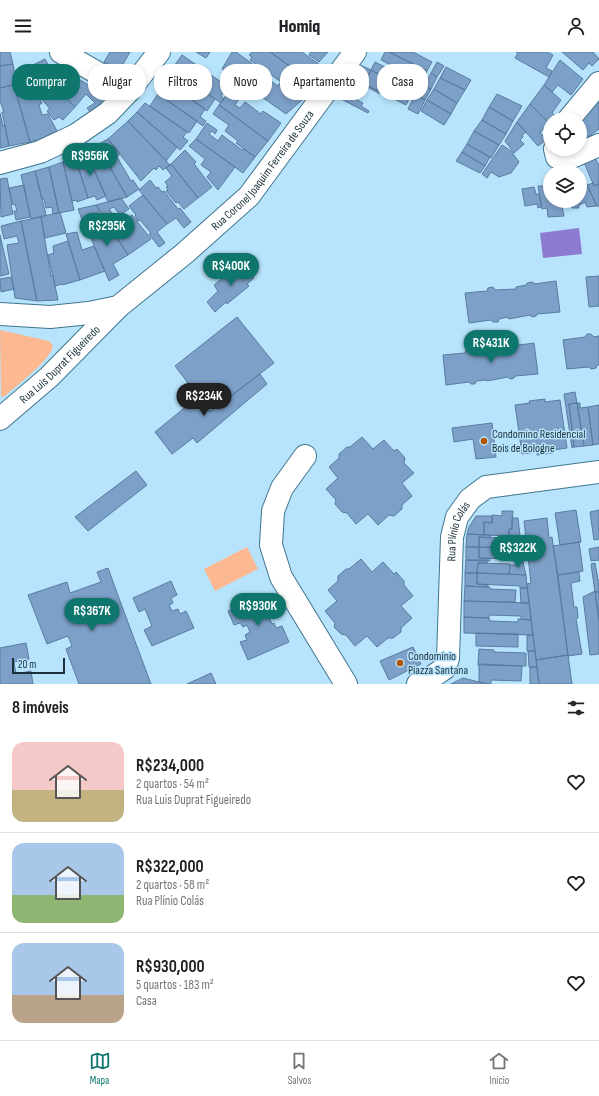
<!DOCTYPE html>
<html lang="pt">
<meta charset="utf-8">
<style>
:root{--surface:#fff;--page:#f6f6f6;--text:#202124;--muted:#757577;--line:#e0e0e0;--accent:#0f766e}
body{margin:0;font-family:"Sofia Sans Condensed",sans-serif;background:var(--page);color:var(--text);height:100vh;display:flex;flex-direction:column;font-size:15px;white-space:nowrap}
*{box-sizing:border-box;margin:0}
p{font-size:13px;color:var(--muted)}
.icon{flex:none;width:22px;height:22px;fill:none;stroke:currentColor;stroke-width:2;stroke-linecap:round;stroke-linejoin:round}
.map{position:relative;height:632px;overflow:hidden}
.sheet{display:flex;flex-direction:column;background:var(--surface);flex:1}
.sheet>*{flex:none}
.banner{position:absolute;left:12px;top:12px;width:575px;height:36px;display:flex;gap:8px}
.tools{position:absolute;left:543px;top:60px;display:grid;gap:8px}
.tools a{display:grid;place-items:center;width:44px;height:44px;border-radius:50%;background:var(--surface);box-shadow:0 2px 6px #0003;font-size:20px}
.scale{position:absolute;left:12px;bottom:10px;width:53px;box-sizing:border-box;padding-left:4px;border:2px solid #1a313c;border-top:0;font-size:11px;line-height:14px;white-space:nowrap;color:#1a313c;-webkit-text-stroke:3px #b7e4fc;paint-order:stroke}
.price{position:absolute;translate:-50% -34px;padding:0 9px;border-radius:14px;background:var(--accent);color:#fff;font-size:13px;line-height:26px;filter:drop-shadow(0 1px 2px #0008)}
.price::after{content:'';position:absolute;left:50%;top:24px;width:12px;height:9px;margin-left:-6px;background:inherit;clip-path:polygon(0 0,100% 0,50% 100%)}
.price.selected{background:#222;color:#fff}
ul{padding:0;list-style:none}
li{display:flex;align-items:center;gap:12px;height:100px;padding:0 12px}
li+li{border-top:1px solid var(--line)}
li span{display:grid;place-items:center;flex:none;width:112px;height:80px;border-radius:12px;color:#555}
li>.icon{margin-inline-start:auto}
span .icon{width:48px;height:48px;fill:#fffc;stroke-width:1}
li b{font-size:17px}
h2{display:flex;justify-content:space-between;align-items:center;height:48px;padding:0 12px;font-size:17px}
.pill{padding:0 14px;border-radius:16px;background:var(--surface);box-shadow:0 2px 6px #0003;font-size:14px;line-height:36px}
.pill.selected{background:var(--accent);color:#fff}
header{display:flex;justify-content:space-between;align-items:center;height:52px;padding:0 12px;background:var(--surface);font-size:18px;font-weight:800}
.tabs{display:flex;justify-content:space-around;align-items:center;height:56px;border-top:1px solid var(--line);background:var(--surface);font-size:11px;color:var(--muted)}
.tabs a{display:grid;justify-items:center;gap:2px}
.tabs .selected{color:var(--accent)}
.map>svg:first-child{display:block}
.green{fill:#fcb890}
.water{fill:#8d7bd1}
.building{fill:#7da0c8;stroke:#587ba1}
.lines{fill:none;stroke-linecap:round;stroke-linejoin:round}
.minor-casing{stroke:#3f7590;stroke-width:24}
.minor{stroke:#fff;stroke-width:22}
.poi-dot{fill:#b35500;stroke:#b7e4fc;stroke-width:1.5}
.labels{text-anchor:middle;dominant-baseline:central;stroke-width:3;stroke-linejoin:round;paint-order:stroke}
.street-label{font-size:12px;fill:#1a313c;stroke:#b7e4fc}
.poi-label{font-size:12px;fill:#1a313c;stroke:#b7e4fc;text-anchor:start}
</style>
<header><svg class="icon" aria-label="menu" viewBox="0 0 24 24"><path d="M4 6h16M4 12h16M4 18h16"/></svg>Homiq<svg class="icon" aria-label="person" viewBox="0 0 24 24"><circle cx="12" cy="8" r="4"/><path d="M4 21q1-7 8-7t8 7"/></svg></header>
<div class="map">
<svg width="599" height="632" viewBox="0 0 599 632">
<rect width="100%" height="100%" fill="#b7e4fc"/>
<path class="green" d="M0,278L49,289L53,294C50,309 17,333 5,344L1,345Z
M247,495L258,517L215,539L204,517Z"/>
<path class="water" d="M579,176L582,202L543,206L540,181Z"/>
<path class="building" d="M0,0H10L13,12L0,14Z
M110,0H130L119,19L104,10Z
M196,0H210L206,6Z
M232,0H236L258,16L256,19L278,34L280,31L302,48L286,62L222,17Z
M252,0H270L305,25L297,36L287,28L284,32L250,8L252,5L249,3Z
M270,0H302L320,13L309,28Z
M311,0H328L319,10L309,3Z
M385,0H389L427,19L422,29L381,8Z
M389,0H413L432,10L427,19Z
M516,0H547L553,3L546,16L552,19L549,25L515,6L518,1Z
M562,0H593L599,7L592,14L589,11L583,18Z
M182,3L227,34L221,44L224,47L221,51L172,17Z
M45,7L50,16L29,26L25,17Z
M560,8L583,27L571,43L558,33L552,40L544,33Z
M375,10L417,31L412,41L371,18Z
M437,10L444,14L437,25L431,21Z
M13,12L16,29H15L16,32L0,36V14Z
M55,13L62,17L47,27L40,21Z
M360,13L371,18L364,32L381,40L380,42L351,26Z
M446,15L471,28L465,38L440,26Z
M172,17L215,47L207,59L165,28Z
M371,18L412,41L406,53L364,32Z
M65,19L102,41L103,47L97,56L90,60L87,56L95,51L86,42L75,55L53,33Z
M40,21L47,27L33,36L28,27Z
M431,21L437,25L431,37L424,34Z
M440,26L465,38L457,51L434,37Z
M28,27L42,51L39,53L42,63L48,62L57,79L40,87L30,90L14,33Z
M167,30L205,57L200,65L206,69L203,74L158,42Z
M359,30L364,33L357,48L363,51L361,54L369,59L368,61L341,47L345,37L352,41Z
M14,33L30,90L9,94L2,60H4L0,49V36Z
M52,33L75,55L63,68L59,65L54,68L47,59L50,57L41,46Z
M423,33L431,37L425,48L418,44Z
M544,33L561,48L552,61L559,67H550V72L530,52Z
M231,37L241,44L235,53L240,56L245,50L261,62L263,59L281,71L268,89L219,53Z
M434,37L457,51L451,62L427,48Z
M158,42L197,69L189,81L150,54Z
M497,42L522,54L513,69L489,55Z
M415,43L425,48L418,62L408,57Z
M598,45L599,49V77L583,89L580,86V67Z
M427,48L451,62L444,73L421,59Z
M145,51L187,80L183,85L188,89L180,98L137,60Z
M530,52L550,72L540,80L546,88L538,94L517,70Z
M219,53L268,89L255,105L236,91L238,89L225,79L229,73L213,62Z
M489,55L513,69L506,82L482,68Z
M137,60L177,95L166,109L128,69Z
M0,61L3,74L5,73L9,94L0,96Z
M482,68L506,82L499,93L474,79Z
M128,69L170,113L163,118L159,114L156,118L154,116L141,129L108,87Z
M517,70L526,80L522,83L523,85L520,88L524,92L514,101L505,89Z
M207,71L217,78L215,82L212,79L209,82L218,89L222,83L242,98L244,97L255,105L243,121L196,87Z
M474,79L499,93L491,106L467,92Z
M108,87L120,102L117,105L131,129L133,128L139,137L127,145L97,93Z
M196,87L235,115L218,138L207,125L211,120L201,113L205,107L189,94Z
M467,92L490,105L485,114L462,100Z
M97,93L127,145L108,150L86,100Z
M502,93L511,99L519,110L511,121L499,125L491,120L487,126L482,122Z
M185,98L196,110L194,112L212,135L198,146L171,112Z
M86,100L106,144L97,148L95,144L88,146L75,105Z
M462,100L485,114L480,121L456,109Z
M594,103L599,114V132L594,134L583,108Z
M75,105L88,146L77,150V148L72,149L63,110Z
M63,110L74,158L59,161L49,115Z
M171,112L198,146L184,157L178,150L176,151L166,139L168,138L166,135L168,134L165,130L172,124L166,116Z
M49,115L59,161L53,162L52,155L46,156L44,147H42L35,119Z
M580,118L587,133L597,154L587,155L585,150L578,154L579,156H572L570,149H580V119H579Z
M35,119L46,163L31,167L21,123Z
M7,126L12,152L11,153L13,162L1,165L0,127Z
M150,128L156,136L158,135L162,140L164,139L178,157L180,156L191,170L184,176L176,166L167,172L139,138Z
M593,131L594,134L599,132V154H597L587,133Z
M24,133L30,165L16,168L14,159H17L15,152L13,153L9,136Z
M538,134H544L550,136V149H561L564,164L548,165L547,156L542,157Z
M534,135L536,142H539L541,155L538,156L537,152L525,154L522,137Z
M143,143L167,172L157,180L165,191L159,195L149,182L151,181L140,168L138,169L135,164L136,163L129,154Z
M121,146L129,157L120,163L114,155L109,157L122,174L126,172L123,169L132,163L151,187L128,203L96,153Z
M561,149H570L571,153L563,155Z
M96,153L100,159L83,170L78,157Z
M60,160L66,181L45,186L41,165Z
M41,165L51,224H53L58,248L37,249L21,169Z
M105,166L128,203L113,212L119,223L109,229L88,179Z
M21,169L37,249L15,246L7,193L19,191L17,184L4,187L1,174Z
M77,180L82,198L94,194L105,219L80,228L66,182Z
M0,183L9,222L0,224Z
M68,189L80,228L62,233V232L55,234L48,203L54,201L53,194Z
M242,211L254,226L247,232L249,234L227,252L226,250L215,260L207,250L218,239L214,233Z
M599,224V254L589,255L586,225Z
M11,225L14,237L1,240L0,227Z
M556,229L560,260L537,262L536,264L532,265L530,263L509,267L508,265L499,267L498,270H493L491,268L469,271L465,241L487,239L488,236L493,235L495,238L516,237V235L526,233L527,231L533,230L534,232Z
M237,265L274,311L210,360L175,314Z
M587,282H591L594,285L599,284V313H597L596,316L591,317L589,315L567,317L563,288L585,285Z
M534,291L538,322L515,324L514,326L510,327L508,325L487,329L486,328L476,329L475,332H471L469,330L446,333L443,303L465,301L466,298L471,297L473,300L485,298V300L494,299L493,297L504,295L505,292H510L512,294Z
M260,322L267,332L197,391L193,386L172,402L155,380L199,344L210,360Z
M575,340L577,351L569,352L574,395L572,396L564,342Z
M545,347V350L560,348L567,396L553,398V401L537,403V400L522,402L515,353L530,351L529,349Z
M577,351L584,394L574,395L569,352Z
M577,351H580V356L588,355L593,393L584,394Z
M599,353V392L593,393L588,355Z
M492,371L496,405L476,407L473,387L454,390L452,376Z
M362,385L373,397L384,388L394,399L397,397L405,406L404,411L414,421L402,431L412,444L402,453V457L394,464L389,463L378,473L368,462L356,472L347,461L342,460L335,452L336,448L326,437L338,426L329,415L339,406V402L347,395H350Z
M136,419L147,433L88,479L75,465Z
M576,458L581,490L560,493L555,461Z
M599,458V487L594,488L590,460Z
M502,459H513L512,477H509V484L484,483V470L492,471V463L502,464Z
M476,464H492V471L484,470V483L467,482L469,475Z
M512,466H518L520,484H509V477H512Z
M547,466L549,486L552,485L568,603L536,608L527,532L531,531L524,469Z
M467,482L491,483L490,486L479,485V495H466Z
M513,484H520L522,496H512Z
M479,485L509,486V496L479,495Z
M579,490L583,519L558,523L553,494Z
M466,495H479V506H490V509L466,508Z
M479,495L509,496V507L479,506Z
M599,495V508L591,509L589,497Z
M515,496H522L523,510L515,509Z
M361,507L372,520L383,510L394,522L396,520L404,529V533L413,544L401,554L412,566L401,576V580L393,586H388L377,595L367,584L355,594L346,583L341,582L334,575L335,571L325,559L337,549L328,538L338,529V524L346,517H349Z
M466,508H488L487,511H478L477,521H465Z
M517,509L523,510L526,523L509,522L510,513H517Z
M478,511L510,512L509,522L477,521Z
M595,511L598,528H599V540H595L591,512Z
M108,516L120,549L151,632H79L66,597L72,594L68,584L47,592L28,543L67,530L70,541L101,530L97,520Z
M579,520L580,529L571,531L574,555H577L578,566L576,567L582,602L568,604L558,523Z
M465,521H477V532L488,533V535L465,534Z
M477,521L526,523L527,536H520V534L477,532Z
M171,529L177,543L171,546L173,551L169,553L172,559L178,557L180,562L186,559L194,576L152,594L144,578L152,574L145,557L139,560L133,546Z
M465,534L490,535V537L516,538L515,550L464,549Z
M520,536H527L529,551H521Z
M595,539L599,571V602L590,603L583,545Z
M595,540H599V568Z
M266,542L272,557L266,559L272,572L274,571L276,576L282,574L289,590L248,608L240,590L247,588L245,583L250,580L247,573L243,575L240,571L234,573L228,559Z
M464,549L529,551L531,568L521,567V564L489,563V566L464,565Z
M464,565L489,566L490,569L518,570V567L531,568L533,583L464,581Z
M476,581L518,582V595L476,594Z
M527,583H533L535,599H527Z
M26,591L29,607L14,610L16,622L31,619L33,632H0V596Z
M413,595L421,612L389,628L380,609Z
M479,597L494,598V600L526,601V614L478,613Z
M528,599H535L537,615H529Z
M568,603L572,632H539L536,608Z
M479,612L522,614L521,629L491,628V632L479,630Z
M530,615H537L539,632H530Z
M211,621L216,632H187Z
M463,626L479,630L486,632H451Z"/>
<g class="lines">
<defs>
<g id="minor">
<path d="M61,0L129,39"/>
<path d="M569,67L599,31"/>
<path d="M555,97L557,105L565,108L599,93"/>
<path d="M0,111L40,100L76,83L108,61L129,39L159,0"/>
<path id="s1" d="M0,262L50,265L89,261L118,255L185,201L249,144L355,0"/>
<path id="s2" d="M0,367L49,325L118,255"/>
<path d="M305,404L282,436L273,459L271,493L281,525L346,632"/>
<path id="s3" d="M418,632L429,627L445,616L448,606L452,485L457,465L470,447L486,435L599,420"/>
</g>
</defs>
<use href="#minor" class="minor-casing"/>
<use href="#minor" class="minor"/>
</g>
<g class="poi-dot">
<circle cx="484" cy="389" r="4"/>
<circle cx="400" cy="611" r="4"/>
</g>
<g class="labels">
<g class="street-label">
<text stroke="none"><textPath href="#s1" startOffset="319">Rua Coronel Joaquim Ferreira de Souza</textPath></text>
<text stroke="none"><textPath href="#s2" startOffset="81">Rua Luis Duprat Figueiredo</textPath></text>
<text stroke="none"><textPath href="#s3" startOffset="170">Rua Plínio Colás</textPath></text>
</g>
<g class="poi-label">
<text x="492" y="382">Condomíno Residencial<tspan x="492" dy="14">Bois de Bologne</tspan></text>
<text x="408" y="604">Condomínio<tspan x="408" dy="14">Piazza Santana</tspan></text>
</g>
</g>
</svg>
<div class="tools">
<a><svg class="icon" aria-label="locate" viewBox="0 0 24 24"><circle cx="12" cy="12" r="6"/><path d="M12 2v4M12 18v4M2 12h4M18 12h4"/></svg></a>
<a><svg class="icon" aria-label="layers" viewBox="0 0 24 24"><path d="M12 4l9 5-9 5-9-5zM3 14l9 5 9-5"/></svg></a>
</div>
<div class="scale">20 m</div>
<b class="price" style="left:90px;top:125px">R$956K</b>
<b class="price" style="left:107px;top:195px">R$295K</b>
<b class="price" style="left:231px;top:235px">R$400K</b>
<b class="price" style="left:491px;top:312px">R$431K</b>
<b class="price selected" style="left:204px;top:365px">R$234K</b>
<b class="price" style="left:518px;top:517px">R$322K</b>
<b class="price" style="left:258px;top:575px">R$930K</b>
<b class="price" style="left:92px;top:580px">R$367K</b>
<div class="banner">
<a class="pill selected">Comprar</a>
<a class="pill">Alugar</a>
<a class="pill">Filtros</a>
<a class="pill">Novo</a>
<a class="pill">Apartamento</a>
<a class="pill">Casa</a>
</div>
</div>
<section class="sheet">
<h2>8 imóveis<svg class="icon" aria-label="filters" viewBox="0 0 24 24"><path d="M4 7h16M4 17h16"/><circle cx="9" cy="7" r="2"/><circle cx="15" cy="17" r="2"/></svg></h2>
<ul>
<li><span style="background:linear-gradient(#f6c9c9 60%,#c2b280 0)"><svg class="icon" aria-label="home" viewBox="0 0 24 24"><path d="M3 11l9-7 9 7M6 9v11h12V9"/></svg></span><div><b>R$234,000</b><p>2 quartos · 54 m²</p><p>Rua Luis Duprat Figueiredo</p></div><svg class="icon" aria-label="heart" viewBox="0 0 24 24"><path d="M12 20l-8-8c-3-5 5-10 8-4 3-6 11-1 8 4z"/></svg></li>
<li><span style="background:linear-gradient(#a9c7e8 65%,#8fb573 0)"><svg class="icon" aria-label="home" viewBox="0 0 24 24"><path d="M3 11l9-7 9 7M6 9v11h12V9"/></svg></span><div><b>R$322,000</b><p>2 quartos · 58 m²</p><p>Rua Plínio Colás</p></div><svg class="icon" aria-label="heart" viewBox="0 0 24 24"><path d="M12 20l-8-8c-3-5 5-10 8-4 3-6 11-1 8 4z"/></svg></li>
<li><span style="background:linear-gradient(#a9c7e8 65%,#b9a48a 0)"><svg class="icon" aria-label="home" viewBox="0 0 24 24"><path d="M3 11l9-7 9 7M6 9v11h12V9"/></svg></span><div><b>R$930,000</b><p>5 quartos · 183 m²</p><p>Casa</p></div><svg class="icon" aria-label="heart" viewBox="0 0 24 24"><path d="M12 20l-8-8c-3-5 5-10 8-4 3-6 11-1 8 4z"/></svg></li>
</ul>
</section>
<nav class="tabs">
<a class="selected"><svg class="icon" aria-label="map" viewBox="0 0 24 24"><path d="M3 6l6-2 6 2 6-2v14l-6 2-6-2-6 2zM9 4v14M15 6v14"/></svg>Mapa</a>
<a><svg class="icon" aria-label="saved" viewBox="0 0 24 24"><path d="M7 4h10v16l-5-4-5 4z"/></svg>Salvos</a>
<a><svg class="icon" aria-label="home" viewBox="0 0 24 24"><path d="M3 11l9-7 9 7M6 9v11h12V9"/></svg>Início</a>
</nav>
